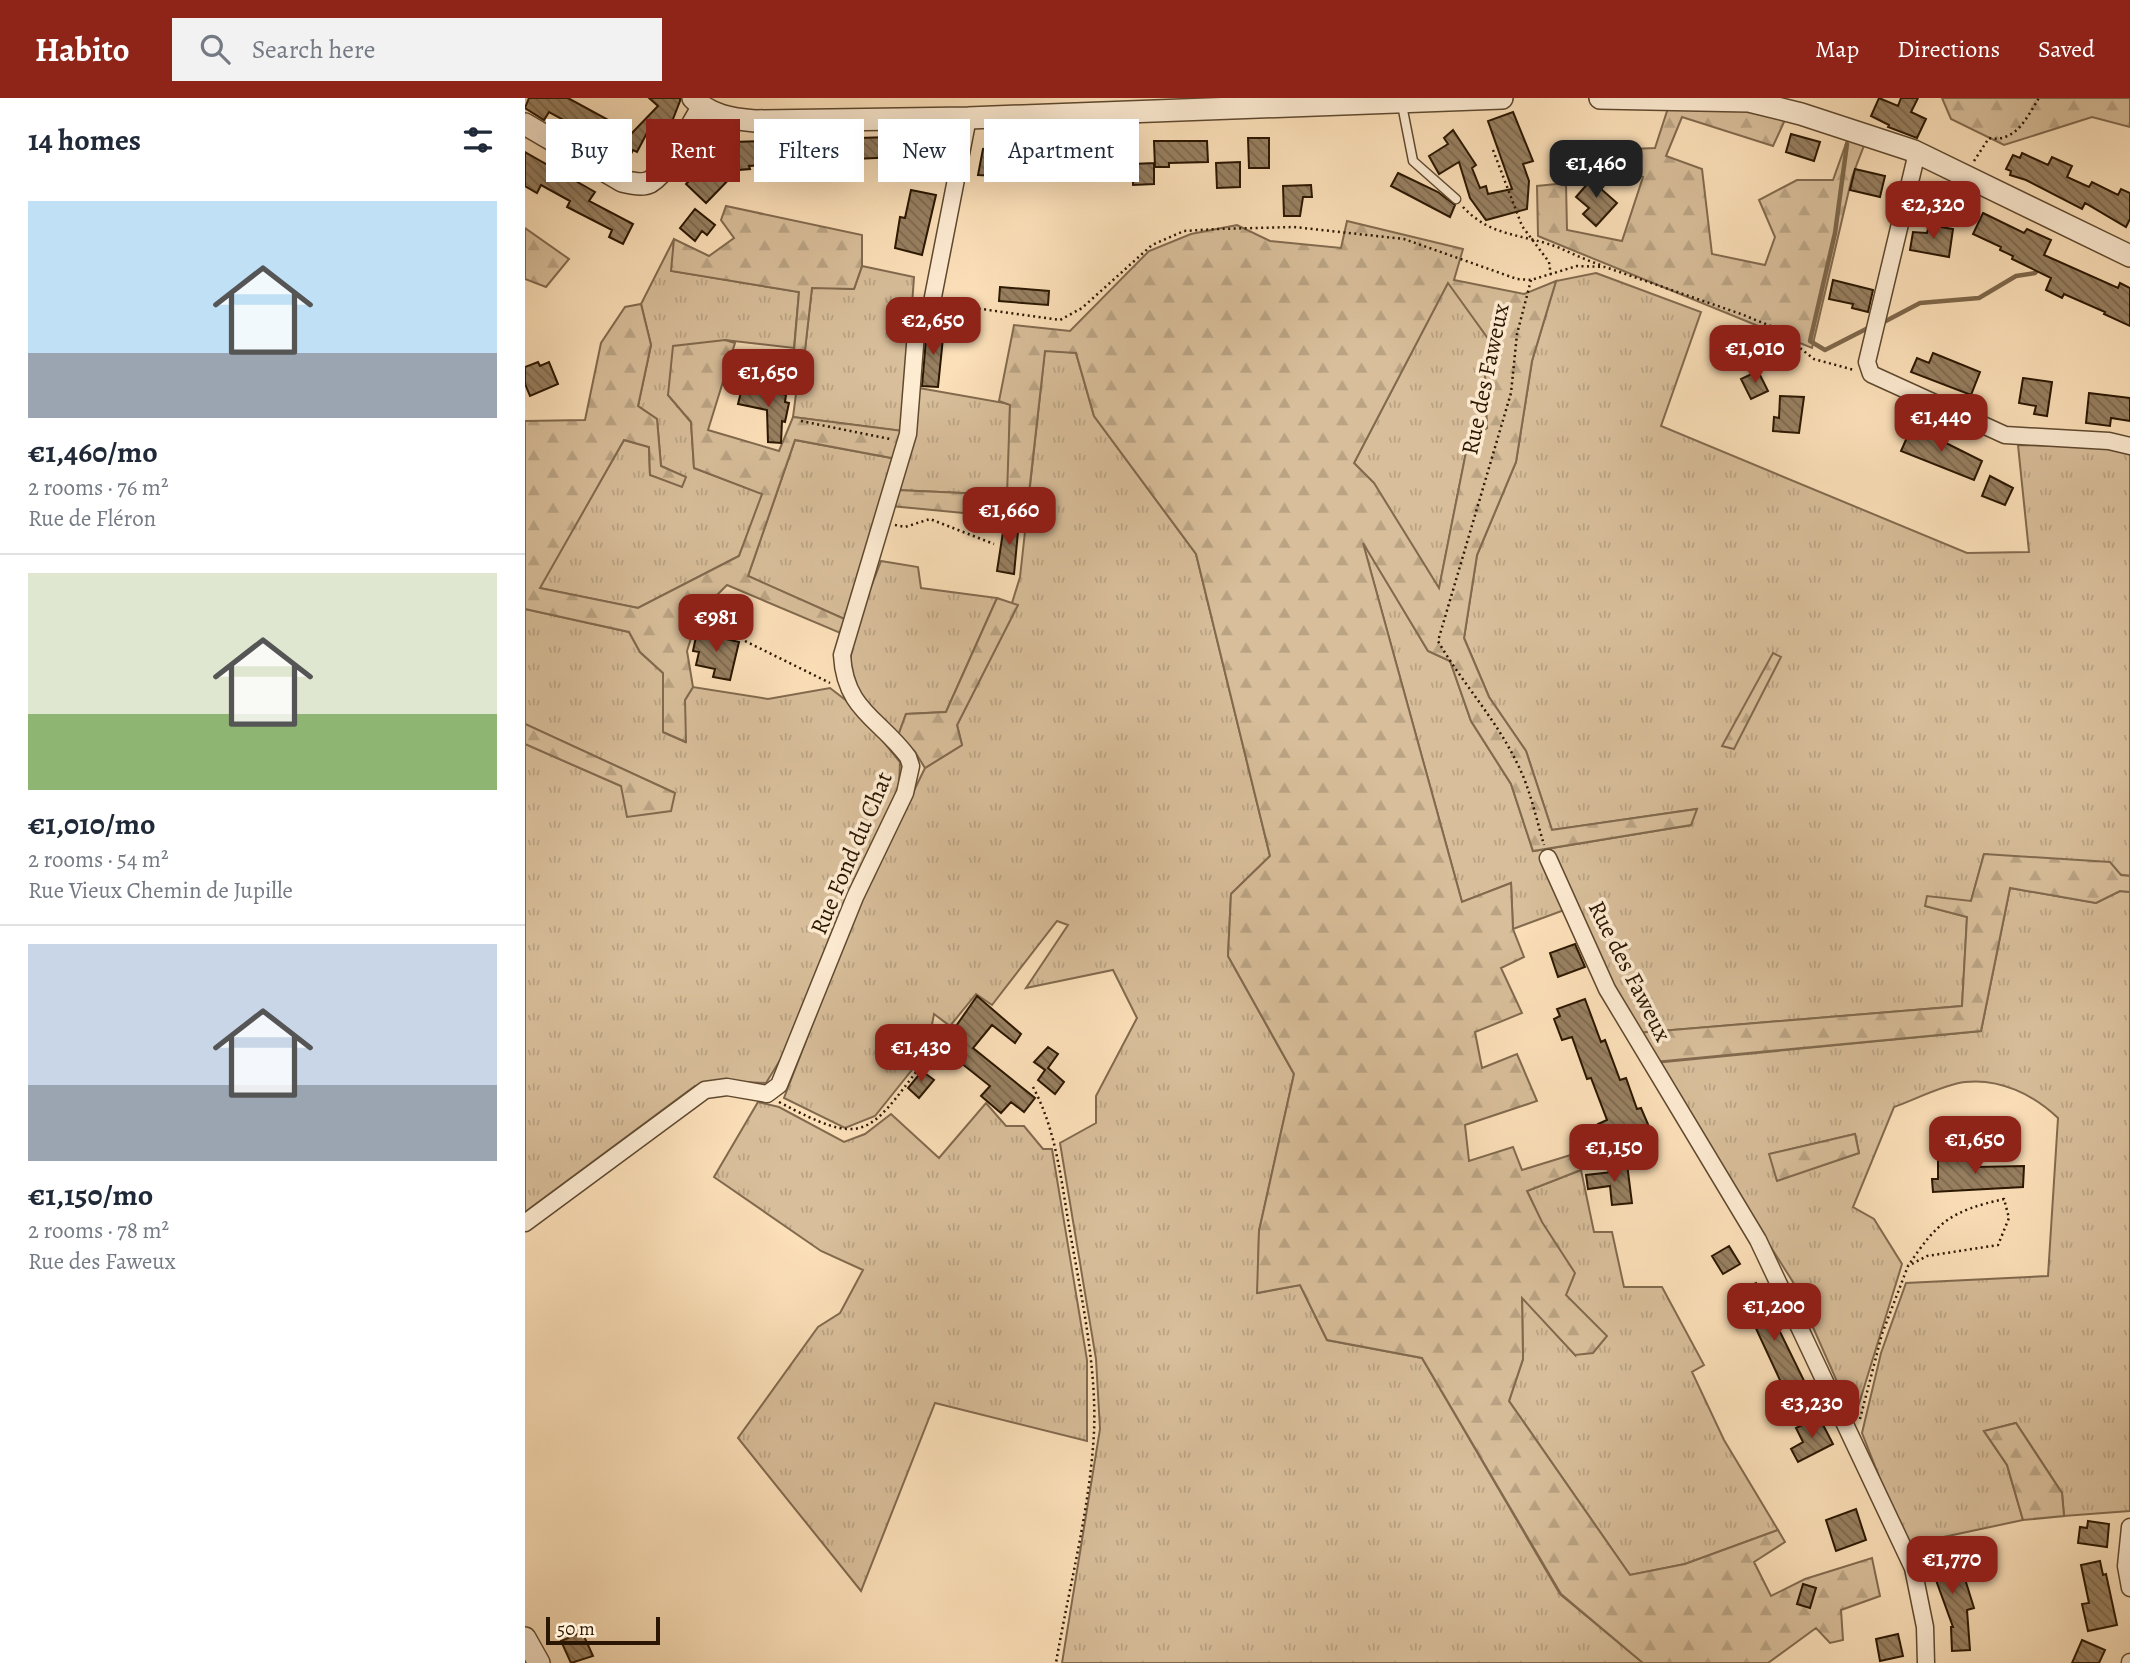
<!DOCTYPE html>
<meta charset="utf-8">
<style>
:root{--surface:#fff;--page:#f2f2f3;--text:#1f2937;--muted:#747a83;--line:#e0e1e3;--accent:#8f2418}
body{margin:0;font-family:Alegreya,serif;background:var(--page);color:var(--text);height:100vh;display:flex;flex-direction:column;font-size:26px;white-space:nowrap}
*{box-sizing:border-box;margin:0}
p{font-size:23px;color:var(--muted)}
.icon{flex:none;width:38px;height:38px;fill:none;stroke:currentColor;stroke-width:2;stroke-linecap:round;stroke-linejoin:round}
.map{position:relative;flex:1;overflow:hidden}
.side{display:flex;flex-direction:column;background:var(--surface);width:525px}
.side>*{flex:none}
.top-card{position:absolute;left:21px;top:21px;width:665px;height:63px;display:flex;gap:14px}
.scale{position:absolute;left:21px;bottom:18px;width:114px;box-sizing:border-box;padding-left:7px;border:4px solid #2b1701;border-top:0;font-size:19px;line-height:24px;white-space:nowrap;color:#2b1701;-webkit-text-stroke:5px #fdebd2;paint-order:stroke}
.price{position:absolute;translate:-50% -60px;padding:0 16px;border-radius:14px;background:var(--accent);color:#fff;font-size:23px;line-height:46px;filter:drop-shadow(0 2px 4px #0008)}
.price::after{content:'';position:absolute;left:50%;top:42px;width:21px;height:16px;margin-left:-10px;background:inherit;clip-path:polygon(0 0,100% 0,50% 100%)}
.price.current{background:#222;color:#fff}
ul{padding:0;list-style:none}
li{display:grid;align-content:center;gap:14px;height:371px;padding:0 28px}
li+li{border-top:2px solid var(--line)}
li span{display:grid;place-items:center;height:217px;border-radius:0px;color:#555}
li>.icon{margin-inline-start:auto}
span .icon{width:126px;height:126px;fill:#fffc;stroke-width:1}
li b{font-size:30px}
h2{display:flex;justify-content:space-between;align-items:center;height:84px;padding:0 28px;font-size:30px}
.tag{padding:0 24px;border-radius:0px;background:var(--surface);box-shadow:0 7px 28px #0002;font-size:24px;line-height:63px}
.tag.current{background:var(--accent);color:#fff}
header{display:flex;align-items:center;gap:42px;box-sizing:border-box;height:98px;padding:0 35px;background:var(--accent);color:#fff}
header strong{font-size:33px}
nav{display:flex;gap:38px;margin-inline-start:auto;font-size:24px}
.search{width:490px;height:63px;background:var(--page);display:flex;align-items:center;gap:18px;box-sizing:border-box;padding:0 24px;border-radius:0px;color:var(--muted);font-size:26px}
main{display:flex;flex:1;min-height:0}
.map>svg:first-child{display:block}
.grass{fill:url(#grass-tufts);stroke:#826a4e;stroke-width:2;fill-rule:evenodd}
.forest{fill:url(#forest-firs);stroke:#826a4e;stroke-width:2;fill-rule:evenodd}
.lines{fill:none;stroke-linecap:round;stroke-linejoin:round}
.stream{stroke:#7e674a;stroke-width:4.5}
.building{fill:url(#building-back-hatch);stroke:#2b1701;stroke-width:2}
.service-casing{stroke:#5f492f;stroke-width:11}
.minor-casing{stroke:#5f492f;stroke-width:19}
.tertiary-casing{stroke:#5f492f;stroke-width:24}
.path{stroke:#2b1701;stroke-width:2.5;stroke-dasharray:2 3.5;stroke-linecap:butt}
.service{stroke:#fdebd2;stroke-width:8}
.minor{stroke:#fdebd2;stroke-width:16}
.tertiary{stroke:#fdebd2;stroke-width:21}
.labels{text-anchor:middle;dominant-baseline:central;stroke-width:7;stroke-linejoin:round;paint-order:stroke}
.street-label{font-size:24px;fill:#2b1701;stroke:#fdebd2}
</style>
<header>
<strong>Habito</strong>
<div class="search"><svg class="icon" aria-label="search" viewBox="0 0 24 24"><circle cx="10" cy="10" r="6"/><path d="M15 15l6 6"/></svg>Search here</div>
<nav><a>Map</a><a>Directions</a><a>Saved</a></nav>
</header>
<main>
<section class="side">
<h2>14 homes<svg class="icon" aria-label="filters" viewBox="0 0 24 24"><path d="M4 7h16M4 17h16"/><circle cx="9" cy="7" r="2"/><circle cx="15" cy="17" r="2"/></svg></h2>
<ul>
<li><span style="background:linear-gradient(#bfe0f5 70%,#9aa5b1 0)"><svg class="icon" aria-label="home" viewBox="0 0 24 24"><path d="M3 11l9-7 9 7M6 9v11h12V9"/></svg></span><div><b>€1,460/mo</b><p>2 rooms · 76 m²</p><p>Rue de Fléron</p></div></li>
<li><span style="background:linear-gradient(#dfe7d0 65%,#8fb573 0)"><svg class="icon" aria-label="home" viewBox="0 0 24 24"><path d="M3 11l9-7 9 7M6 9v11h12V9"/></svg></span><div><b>€1,010/mo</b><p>2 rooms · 54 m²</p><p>Rue Vieux Chemin de Jupille</p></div></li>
<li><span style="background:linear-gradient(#c9d6e8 65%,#9aa5b1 0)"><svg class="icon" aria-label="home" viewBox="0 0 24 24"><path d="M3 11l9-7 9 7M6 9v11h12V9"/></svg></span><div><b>€1,150/mo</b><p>2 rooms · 78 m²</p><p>Rue des Faweux</p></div></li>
</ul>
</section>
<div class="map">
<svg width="1605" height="1565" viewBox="0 0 1605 1565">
<defs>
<pattern id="grass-tufts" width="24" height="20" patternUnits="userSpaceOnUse" patternTransform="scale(1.75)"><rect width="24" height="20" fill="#d8be9a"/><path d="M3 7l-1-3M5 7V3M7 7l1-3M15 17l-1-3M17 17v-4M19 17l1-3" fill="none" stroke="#baa383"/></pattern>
<pattern id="forest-firs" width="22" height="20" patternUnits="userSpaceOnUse" patternTransform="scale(1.75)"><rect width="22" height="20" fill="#d8be9a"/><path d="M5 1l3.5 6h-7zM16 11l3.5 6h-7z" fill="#baa383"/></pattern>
<pattern id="building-back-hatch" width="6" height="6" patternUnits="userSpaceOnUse" patternTransform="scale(1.75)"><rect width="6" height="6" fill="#988061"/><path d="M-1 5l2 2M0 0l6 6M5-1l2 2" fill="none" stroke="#7c684e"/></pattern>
</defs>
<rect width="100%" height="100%" fill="#fce0b9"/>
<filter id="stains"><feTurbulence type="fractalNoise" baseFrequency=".00286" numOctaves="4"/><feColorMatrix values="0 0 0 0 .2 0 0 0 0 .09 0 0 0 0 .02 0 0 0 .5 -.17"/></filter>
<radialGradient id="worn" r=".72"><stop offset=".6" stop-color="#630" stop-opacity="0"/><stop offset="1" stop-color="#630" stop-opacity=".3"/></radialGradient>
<path class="grass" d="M149,141L147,173L274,194L269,250L200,242L143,297L166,324L169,370L238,396L214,458L113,510L14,490L99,342L124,349L125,377L161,380L136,368L132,321L113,308L126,247L116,206Z
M337,168L389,179L378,333L268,319L272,288L276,287L287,189L329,191Z
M1071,175L1176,214L1136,328L1442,455L1504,454L1493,347L1586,349L1605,355V778L1459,756L1446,803L1401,808L1442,819L1437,908L1111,935L1050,808L988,831L986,785L937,804L837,442L903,553L925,563L946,623L986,686L1008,753L1166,727L1171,711L1027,732L1001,653L964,599L939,540L952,457L991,364L1007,263L1031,183Z
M923,184L972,253L960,274L962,330L943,344L914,491L849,386L829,365Z
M520,252L551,255L569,318L671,456L745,758L706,796L703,858L769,976L734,1133L733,1195L775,1187L802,1242L897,1260L1035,1496L1118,1565H537L575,1331L571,1261L535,1045L571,1025V998L612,920L588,872L501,890L543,827L532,823L467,907L451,896L425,928L409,916L402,953L350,1018L320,1030L259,1000L334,805L400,670L437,647L432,627L492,508L487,505L495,479Z
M394,290L485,306L483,397L371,392Z
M270,342L372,361L324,523L223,478Z
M356,463L393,469L396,490L472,500L421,614L381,616L373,638C357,620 334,601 327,578C319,550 346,490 356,463Z
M0,511L104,534L115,554L138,575V634L160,644V602L168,589L243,601L305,590L331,610L375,664L374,689L265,946L241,985L198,983L170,988L0,1114V646L96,688L150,695L0,626Z
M1485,790L1571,805L1595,793L1605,794V1413L1539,1418L1537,1395L1491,1325L1459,1333L1482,1367L1498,1422L1381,1447L1337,1335L1356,1255L1381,1185L1523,1178L1533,1020C1509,997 1475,980 1440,984C1420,986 1389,1002 1369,1009L1328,1109L1349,1121L1377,1166L1329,1322L1268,1184L1129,965L1456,933ZM1330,1036L1334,1055L1252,1082L1245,1056Z
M233,1004L254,1009L319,1044L340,1036L366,1016L414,1060L461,1005L481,1028H499L518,1051H527L562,1262V1343L410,1305L336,1493L213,1340L293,1229L315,1215L338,1172L296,1153L189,1079Z
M1056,1072L1069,1134H1087L1099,1189H1137L1179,1267L1167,1274L1199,1342L1253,1432L1160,1466L1105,1477L984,1303L998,1261L997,1199L1050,1257C1041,1196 1029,1148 1002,1093Z"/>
<path class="forest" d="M1417,0H1605V29L1567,19L1479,47L1426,21Z
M1144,7L1222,11L1260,22L1248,48L1157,19L1141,58L1177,71L1187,156L1240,167L1250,139L1234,102L1272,82H1308L1323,40L1340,45L1327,79L1287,250L1013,138L1012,88L1041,85L1042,132L1097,143L1118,79L1057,53L1130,50Z
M201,108L337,137V168L329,191L287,190L276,288H266L274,194L146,173L149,141L184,158L209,140L196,122Z
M822,123L938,151L929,182L999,196L1031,183L1007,263L991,364L952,457L939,540L964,599L1001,653L1027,732L1172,711L1166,727L1008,753L986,686L946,623L925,563L903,553L838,445L937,804L986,785L988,831L999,859L976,870L997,915L950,934L957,970L992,956L1012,1003L940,1027L944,1063L988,1049L997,1072L1052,1055L1056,1072L1002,1093L1017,1124L1050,1175L1041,1197L1082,1238L1068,1255L1050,1257L997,1200L998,1261L984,1303L1105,1477L1160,1466L1253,1432L1260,1444L1229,1464L1246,1498L1280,1481L1347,1460L1355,1498L1316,1512L1318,1542L1305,1545L1291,1530L1243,1565H1118L1036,1496L897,1260L802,1242L775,1187L732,1195L734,1133L769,976L703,858L706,796L745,758L671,456L569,318L551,255L520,253L501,421L366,408L371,392L482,397L485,307L474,303L489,227L545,233L624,153L666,136L712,127L745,143L816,150ZM923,185L972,253L960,274L962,330L943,344L914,490L849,385L829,365Z
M0,130L44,161L21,189L0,181Z
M116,206L126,247L113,308L132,321L136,368L161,379L157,389L125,377L124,349L99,342L15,490L113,510L214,458L237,396L169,370L166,324L143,297L148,248L200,242L210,245L183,332L254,353L268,319L378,333L372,361L270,342L223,478L324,523L320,537L202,487L174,515L162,553L168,589L160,602L161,644L138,634V575L115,554L104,534L0,511V323L60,322L76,245L100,209Z
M472,500L493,507L432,627L437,647L400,670L390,654L373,638L381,616L421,614Z
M1248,555L1256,559L1209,651L1197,648Z
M0,626L150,695L146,713L102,719L96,688L0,646Z
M1459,756L1585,764L1596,777L1605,778V794L1595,793L1571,805L1485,790L1456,933L1129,964L1111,935L1437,908L1442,819L1400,808L1402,798L1446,803Z
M1330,1036L1334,1055L1252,1083L1244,1056Z
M1491,1325L1537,1395L1539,1418L1498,1422L1482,1367L1459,1333Z"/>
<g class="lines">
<path class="stream" d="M1322,46L1310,135L1285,243L1300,252L1345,229
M1357,225L1395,205L1454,200L1491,178L1510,175L1516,169"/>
</g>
<path class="building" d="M4,0H43L107,35L133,8L124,0H155V3L139,44L123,33L112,54L108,52L105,58L24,14L19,22L0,10Z
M1354,0L1373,8L1376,0H1393L1386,14L1401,21L1392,40L1363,29L1364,27L1346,18Z
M988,14L1008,63L998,66L1004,83L1002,111L961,122L945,100L934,64L914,76L904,58L923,46L919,40L928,32L951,67L947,70L955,90L961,88L963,96L987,91L963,23Z
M1266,36L1295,44L1289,63L1261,54Z
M398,38L419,40V60L398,58L305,62L306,68L288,69L287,64L224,68L225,71L213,72L181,105L161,86L197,49L207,44Z
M723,40H744V70H724Z
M605,43V68L528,69V73L499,69L476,71L474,78L453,77L458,51L467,50L468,46Z
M629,43H682L683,64L644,65V69H630Z
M0,54L70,94L64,103L108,126L98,146L84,139L87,132L42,109L45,103L16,87L12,95L0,88Z
M1497,55L1523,67L1527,59L1547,68L1542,79L1564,89L1567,84L1593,97L1596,91L1605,95V121L1601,129L1560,105L1557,111L1501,82L1485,77L1486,73L1481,71L1488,57L1495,60Z
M715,64V89L692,90L691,65Z
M629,65V86L608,87V66Z
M1330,71L1360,78L1355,99L1325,92Z
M873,75L913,94L930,107L925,119L866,88Z
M1071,76L1081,85L1076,91L1092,105L1071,128L1058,116L1064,110L1051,99Z
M786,87L787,99H778L775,118H759L758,88Z
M386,92L411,97L397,157L370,150L375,119L380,120Z
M170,111L190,127L182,137L177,133L170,143L155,130Z
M1458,115L1499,135L1502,131L1526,142L1519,157L1593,190L1595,185L1605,190V228L1579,216L1580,214L1539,196L1537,200L1521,192L1526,180L1487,161L1488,158L1475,152L1476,149L1448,136Z
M1404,127L1428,131L1424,159L1385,152L1388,134L1402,135Z
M1308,182L1348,192L1343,214L1327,210L1328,206L1304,201Z
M475,189L524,193L523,207L474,203Z
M402,229L419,230L413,289L397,288Z
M1408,255L1455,274L1446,297L1386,274L1392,260L1404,265Z
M13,264L15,268L24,264L33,286L5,298L0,286V269Z
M1233,273L1243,293L1226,301L1216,281Z
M1498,280L1527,284L1522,318L1509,316L1511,308L1494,305Z
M226,288L261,297L260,304L264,305L260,324L257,323L256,345L243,344L242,312L213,306L216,294L225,296Z
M1564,295L1605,300V323L1586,320L1585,328L1561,325Z
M1255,298L1279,299L1274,335L1248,333L1249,319L1254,320Z
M1387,328L1457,363L1449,382L1376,353Z
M1465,378L1488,390L1480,407L1457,398Z
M480,421L494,423L489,476L472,473Z
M172,534L214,544L205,582L188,579L190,571L171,567L174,554L168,553Z
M1050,846L1060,869L1033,879L1025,855Z
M452,898L496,936L490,945L467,927L448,950L510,1000L499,1014L486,1004L476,1015L456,998L465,988L436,965L439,962L428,954L439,939L429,931Z
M1060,901L1076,944L1080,942L1095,982L1101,980L1112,1011L1116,1010L1125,1031L1110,1036L1114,1053L1094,1058L1089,1040L1079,1043L1073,1026L1082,1022L1066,980L1062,981L1047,939L1037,942L1029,921L1035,918L1032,911Z
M523,949L533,956L523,970L539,984L530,996L513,982L520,972L509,964Z
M397,973L409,982L394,1000L383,990Z
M1447,1060V1069L1499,1068L1498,1089L1408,1094L1407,1081H1413V1062Z
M1102,1066L1107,1105L1087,1107L1085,1088L1063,1091L1061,1077L1088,1074L1087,1069Z
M1204,1148L1215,1166L1198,1176L1187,1158Z
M1231,1185L1287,1299L1267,1308L1228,1224L1222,1222L1209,1196Z
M1294,1319L1308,1346L1273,1364L1266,1351L1278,1344L1271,1330Z
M1331,1411L1341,1442L1311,1453L1301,1422Z
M1563,1423L1584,1426L1582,1449L1553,1445L1555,1429L1562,1430Z
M1420,1446L1431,1484L1440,1481L1449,1510L1442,1512L1445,1552L1427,1553L1426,1529H1428L1400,1452Z
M1575,1463L1578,1477L1581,1476L1592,1527L1563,1533L1557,1506L1564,1505L1556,1467Z
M1278,1486L1291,1490L1285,1510L1272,1506Z
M57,1534L68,1558L46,1565L36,1543Z
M1373,1536L1378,1558L1355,1563L1351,1541Z
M1557,1542L1580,1552L1574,1565H1547Z"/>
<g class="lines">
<defs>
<path id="service" d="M877,7L888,63L931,101"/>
<path id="minor" d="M1389,53L1390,63L1342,264L1346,276L1480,337L1584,343L1605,348
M1023,760L1082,891L1233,1142L1388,1470L1400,1529L1401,1565
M0,1125L180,992L202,989L242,996L254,987L330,799L380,695L386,668L383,659C354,620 320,612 317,557L383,336L392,222L407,204L443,20
M1605,1429L1601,1468L1605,1490
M1605,1565V1564"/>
<path id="tertiary" d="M168,0C185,18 207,21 230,23L443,20L977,0
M1075,0L1224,3L1276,16L1389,53L1605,158
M0,26L97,83C106,85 117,88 125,84C144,73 165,29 177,10
M0,1540L14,1565"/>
</defs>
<use href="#service" class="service-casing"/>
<use href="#minor" class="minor-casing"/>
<use href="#tertiary" class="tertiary-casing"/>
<path class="path" d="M968,52L997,128L1024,164L1026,178
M1449,63L1464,40C1491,45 1502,19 1514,0
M938,109C968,141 1000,135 1037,151C1050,157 1064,163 1078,168
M1006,182L992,236L986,295L913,543C937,585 971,621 992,665C1005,690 1011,720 1019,747
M421,206L535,222L557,210L627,147L659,133L692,131L769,129L879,141L992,181L1006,182L1052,168L1080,169L1216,216L1248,229L1289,261L1329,272
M276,323L365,341
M370,427L380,429L405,421L469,446
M220,543L305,585
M508,989C531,1032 536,1081 544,1128C555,1192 572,1268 569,1334C565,1411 544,1489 531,1565
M254,1004C339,1049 342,1039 397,966
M1335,1321L1357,1236L1383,1168L1402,1158L1473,1147L1484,1120L1479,1101C1426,1113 1413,1123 1383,1168"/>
<use href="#service" class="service"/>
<use href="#minor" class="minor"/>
<use href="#tertiary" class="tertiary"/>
</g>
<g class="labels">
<g class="street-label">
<text transform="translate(960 281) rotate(-78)">Rue des Faweux</text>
<text transform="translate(326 755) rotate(-67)">Rue Fond du Chat</text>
<text transform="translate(1105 873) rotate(63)">Rue des Faweux</text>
</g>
</g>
<rect width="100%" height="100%" filter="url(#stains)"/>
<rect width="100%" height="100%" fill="url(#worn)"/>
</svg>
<div class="scale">50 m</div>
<b class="price current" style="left:1071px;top:102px">€1,460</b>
<b class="price" style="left:1408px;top:143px">€2,320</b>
<b class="price" style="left:408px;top:259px">€2,650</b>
<b class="price" style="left:1230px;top:287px">€1,010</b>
<b class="price" style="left:243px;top:311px">€1,650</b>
<b class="price" style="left:1416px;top:356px">€1,440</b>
<b class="price" style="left:484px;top:449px">€1,660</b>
<b class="price" style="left:191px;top:556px">€981</b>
<b class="price" style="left:396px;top:986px">€1,430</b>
<b class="price" style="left:1450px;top:1078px">€1,650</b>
<b class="price" style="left:1089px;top:1086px">€1,150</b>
<b class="price" style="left:1249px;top:1245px">€1,200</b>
<b class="price" style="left:1287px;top:1342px">€3,230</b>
<b class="price" style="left:1427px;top:1498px">€1,770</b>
<div class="top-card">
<a class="tag">Buy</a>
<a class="tag current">Rent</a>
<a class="tag">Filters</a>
<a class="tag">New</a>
<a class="tag">Apartment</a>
</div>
</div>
</main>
